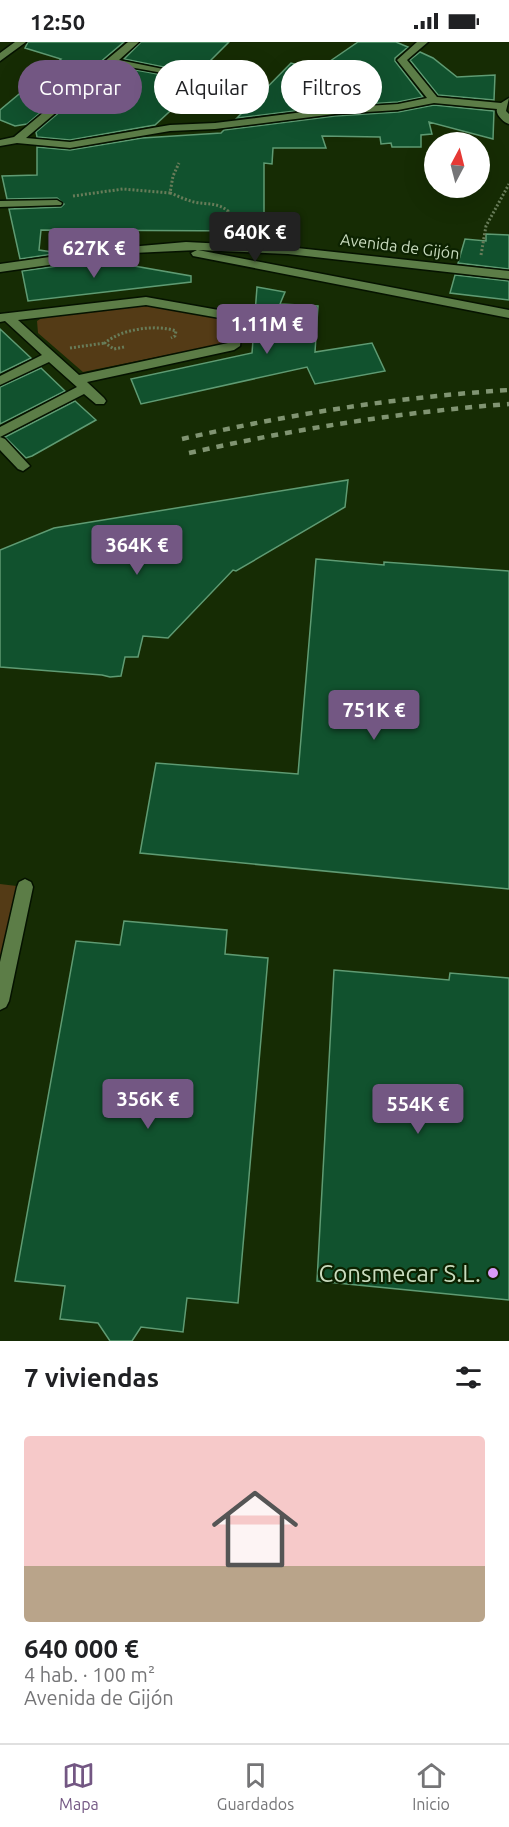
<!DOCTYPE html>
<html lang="es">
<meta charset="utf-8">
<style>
:root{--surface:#fff;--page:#f6f6f6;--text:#202124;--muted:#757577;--line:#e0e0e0;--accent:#735783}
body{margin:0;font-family:Ubuntu,sans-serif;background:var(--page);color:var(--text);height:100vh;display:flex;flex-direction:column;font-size:22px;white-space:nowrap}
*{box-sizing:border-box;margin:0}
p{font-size:20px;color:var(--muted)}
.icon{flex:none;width:33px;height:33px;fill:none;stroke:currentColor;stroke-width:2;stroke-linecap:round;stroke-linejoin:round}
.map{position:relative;height:1299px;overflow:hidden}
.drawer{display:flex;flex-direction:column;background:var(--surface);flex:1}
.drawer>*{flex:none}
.banner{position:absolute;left:18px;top:18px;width:474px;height:54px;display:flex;gap:12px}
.needle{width:39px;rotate:7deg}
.fabs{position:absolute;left:424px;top:90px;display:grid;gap:12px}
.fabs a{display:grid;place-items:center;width:66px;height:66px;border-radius:50%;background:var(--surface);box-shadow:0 6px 24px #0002;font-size:30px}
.price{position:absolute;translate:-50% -51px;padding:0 14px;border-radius:6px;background:var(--accent);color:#fff;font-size:20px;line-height:39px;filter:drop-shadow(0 2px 3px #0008)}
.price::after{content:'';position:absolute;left:50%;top:36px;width:18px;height:14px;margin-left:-9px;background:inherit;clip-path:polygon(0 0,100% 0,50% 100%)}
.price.selected{background:#222;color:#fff}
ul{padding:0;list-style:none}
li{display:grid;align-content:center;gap:12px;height:318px;padding:0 24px}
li+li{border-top:2px solid var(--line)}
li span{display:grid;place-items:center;height:186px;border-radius:6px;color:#555}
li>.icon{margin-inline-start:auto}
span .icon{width:108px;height:108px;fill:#fffc;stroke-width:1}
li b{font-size:26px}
h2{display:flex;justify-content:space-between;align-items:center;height:72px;padding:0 24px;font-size:26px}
.tag{padding:0 21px;border-radius:27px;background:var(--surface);box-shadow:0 6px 24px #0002;font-size:21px;line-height:54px}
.tag.selected{background:var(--accent);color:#fff}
.status{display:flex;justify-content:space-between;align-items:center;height:42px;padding:0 30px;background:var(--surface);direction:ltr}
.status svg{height:16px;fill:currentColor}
.dock{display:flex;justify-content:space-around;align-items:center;height:84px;border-top:2px solid var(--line);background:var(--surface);font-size:16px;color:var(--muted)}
.dock a{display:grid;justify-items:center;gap:3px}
.dock .selected{color:var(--accent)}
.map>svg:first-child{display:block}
.green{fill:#543b16}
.building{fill:#11522e;stroke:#5f9b73;stroke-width:1.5}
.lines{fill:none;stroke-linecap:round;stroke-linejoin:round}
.minor-casing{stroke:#051200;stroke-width:3}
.path{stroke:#687c59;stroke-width:3;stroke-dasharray:2 2;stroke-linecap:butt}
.minor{fill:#5c7d47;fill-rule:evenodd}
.rail{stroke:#809472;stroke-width:4.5;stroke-dasharray:7 7;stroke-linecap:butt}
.poi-dot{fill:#d99af7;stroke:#0c2200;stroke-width:2}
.labels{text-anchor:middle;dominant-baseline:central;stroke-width:4.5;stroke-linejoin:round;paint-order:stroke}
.far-street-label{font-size:16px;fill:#c9dbbe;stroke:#0c2200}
.near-poi-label{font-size:24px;fill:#c9dbbe;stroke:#0c2200;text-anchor:end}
</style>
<div class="status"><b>12:50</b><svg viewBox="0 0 49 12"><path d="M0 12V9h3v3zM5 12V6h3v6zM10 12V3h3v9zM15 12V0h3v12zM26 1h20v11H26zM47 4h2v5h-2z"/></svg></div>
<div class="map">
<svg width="509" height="1299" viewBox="0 0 509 1299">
<rect width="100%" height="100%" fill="#162c04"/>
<path class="green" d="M146,262L228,277L226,301L83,330L38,291L37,279L47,273Z
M0,842L25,845L0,959Z"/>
<path class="building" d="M28,0H124L27,82L15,84L0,78V68L61,17L25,6Z
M141,0H229L196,33L204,35L195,46L155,83L70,98L37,95L36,90L114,24L169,34L168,26L124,17Z
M358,0H396L408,5L395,16V19L423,55L398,60L335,64L237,76L291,21L317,28Z
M420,10L433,16L457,35L495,33L494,58L438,53L410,18Z
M434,63L494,69L493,97L429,80L432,92L421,93V105H392L391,101L381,102L380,95L322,94L326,106H273L272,122L264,121V189L41,188L39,208L60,211L20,217L9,167L61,165L64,162L57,156L7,157L2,134L37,133V105L70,108L142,96L221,91L224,88L335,74L398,70Z
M486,192L509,193V227L458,221L465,197L486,199Z
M100,218L191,234V240L28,259L22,229Z
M455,233L509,239V258L450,251Z
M257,245L285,250L280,262L318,264L315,310L372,301L385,329L315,342L307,325L141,362L131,337L252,311Z
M0,287L31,316L0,331Z
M41,326L65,349L0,382V345Z
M75,359L96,378L32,414L26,416L5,395Z
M348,438L345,465L236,529L233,528L168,596L143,594L138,615H125L121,634L110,635L102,633L0,625V508L54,486Z
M316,517L384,523V520L509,529V847L140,811L156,721L298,732Z
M124,879L227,888L225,912L268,916L238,1261L187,1256L183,1290L141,1285L132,1299H110L98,1281L60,1277L65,1244L15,1239L76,899L120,903Z
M334,928L449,938L450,931L509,936V1258L317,1239Z"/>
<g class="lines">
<defs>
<path id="minor" d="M15,0H26L0,19V11Z
M128,0H139L119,18L168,28V32L113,22L26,96L70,100L170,83L215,81L335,66L398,62L427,56L397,18L417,0H428L407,18L437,55L501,61L509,56L506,69L509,72V82C504,81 495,72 497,67L434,61L398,68L335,72L215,87L170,89L70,106L17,101L0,104V98L14,95Z
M57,158L62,161L61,163L0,165V159Z
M186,200L288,205L509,229V237L288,212L198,208L509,268V276L193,214L191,211L197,208L133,211L0,230V222L106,207Z
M146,255L241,272L243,275L240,304L234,308L87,340L104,356L106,359L104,362H96L84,352L0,395L5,397L30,424L23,429L18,427L0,408V385L77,345L49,320L0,343V334L42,313L5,279L0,280V272ZM146,263L231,278L228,301L79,333L18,278Z
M25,837L31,840L33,845L9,959L6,965L0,968V920L17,845L19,840Z"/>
</defs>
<use href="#minor" class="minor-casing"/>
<path class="path" d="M170,151C178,154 186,158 194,160C207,163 217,160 228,169L229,189
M73,154L123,147L170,151L173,134L179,121
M481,213L486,184L509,142
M124,305L114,307L105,301C121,287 156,282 176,289L175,294L171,296
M70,306L105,301"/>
<use href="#minor" class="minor"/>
<path class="rail" d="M182,397C290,372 398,355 509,348
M189,411C295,387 401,370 509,362"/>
</g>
<circle class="poi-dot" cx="493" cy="1231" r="6"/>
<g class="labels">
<g class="far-street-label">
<text transform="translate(400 204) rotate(7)">Avenida de Gijón</text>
</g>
<g class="near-poi-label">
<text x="481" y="1231">Consmecar S.L.</text>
</g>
</g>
</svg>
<div class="fabs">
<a><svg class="needle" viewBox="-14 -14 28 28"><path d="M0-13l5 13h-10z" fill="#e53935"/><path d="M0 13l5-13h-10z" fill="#757577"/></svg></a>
</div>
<b class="price selected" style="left:255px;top:221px">640K €</b>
<b class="price" style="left:94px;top:237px">627K €</b>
<b class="price" style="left:267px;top:313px">1.11M €</b>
<b class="price" style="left:137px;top:534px">364K €</b>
<b class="price" style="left:374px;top:699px">751K €</b>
<b class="price" style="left:148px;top:1088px">356K €</b>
<b class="price" style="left:418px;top:1093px">554K €</b>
<div class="banner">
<a class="tag selected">Comprar</a>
<a class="tag">Alquilar</a>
<a class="tag">Filtros</a>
</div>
</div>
<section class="drawer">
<h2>7 viviendas<svg class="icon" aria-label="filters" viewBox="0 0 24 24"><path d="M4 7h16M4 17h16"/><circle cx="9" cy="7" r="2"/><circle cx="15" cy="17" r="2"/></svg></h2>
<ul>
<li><span style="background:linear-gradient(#f6c9c9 70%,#b9a48a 0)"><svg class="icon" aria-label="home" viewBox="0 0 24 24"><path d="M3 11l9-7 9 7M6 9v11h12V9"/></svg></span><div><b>640 000 €</b><p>4 hab. · 100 m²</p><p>Avenida de Gijón</p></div></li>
</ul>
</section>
<nav class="dock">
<a class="selected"><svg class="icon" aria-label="map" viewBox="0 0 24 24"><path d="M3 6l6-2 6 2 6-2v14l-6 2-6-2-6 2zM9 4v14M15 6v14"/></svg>Mapa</a>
<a><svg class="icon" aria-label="saved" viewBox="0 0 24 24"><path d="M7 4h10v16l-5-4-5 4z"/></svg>Guardados</a>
<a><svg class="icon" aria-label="home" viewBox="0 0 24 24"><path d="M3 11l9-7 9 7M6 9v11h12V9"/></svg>Inicio</a>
</nav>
